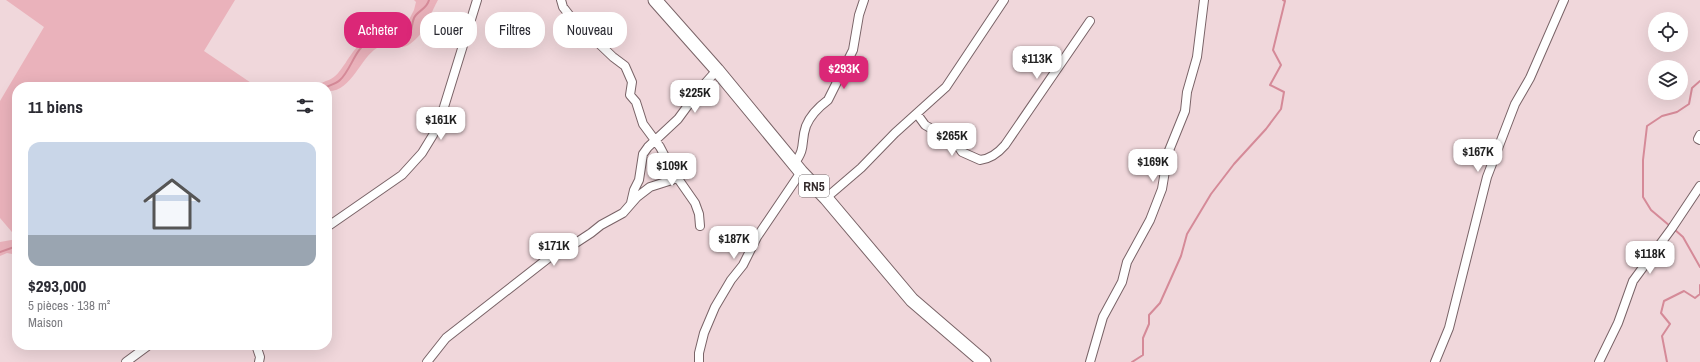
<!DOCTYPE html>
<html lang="fr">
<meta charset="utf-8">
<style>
:root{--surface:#fff;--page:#f2f2f3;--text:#2b2b33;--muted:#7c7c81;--line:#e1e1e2;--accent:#db2777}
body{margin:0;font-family:"Archivo Narrow",sans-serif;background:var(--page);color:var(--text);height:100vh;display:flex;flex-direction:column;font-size:15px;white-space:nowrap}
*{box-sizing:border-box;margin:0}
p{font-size:13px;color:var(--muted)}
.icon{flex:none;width:22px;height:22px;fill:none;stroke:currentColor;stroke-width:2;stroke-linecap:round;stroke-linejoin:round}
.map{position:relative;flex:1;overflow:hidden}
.sheet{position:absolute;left:12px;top:82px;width:320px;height:268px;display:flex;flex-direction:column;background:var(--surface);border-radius:16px;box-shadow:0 4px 16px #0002}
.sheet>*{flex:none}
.banner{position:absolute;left:344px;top:12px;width:380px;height:36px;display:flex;gap:8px}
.fabs{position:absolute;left:1648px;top:12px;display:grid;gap:8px}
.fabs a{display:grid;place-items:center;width:40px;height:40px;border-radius:50%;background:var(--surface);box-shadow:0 4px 16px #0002;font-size:20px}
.price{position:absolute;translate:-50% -34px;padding:0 9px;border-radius:8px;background:#fff;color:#222;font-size:13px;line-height:26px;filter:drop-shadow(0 1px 2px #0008)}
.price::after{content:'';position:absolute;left:50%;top:24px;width:12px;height:9px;margin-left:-6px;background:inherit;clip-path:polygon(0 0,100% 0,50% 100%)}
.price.current{background:var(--accent);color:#fff}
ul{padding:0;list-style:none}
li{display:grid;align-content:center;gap:8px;height:212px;padding:0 16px}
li+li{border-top:1px solid var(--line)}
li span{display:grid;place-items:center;height:124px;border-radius:12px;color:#555}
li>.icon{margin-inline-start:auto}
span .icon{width:72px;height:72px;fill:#fffc;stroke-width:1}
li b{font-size:17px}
h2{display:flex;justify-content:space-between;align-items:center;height:48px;padding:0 16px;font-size:17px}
.chip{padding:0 14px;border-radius:16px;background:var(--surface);box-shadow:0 4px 16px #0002;font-size:14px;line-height:36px}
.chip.current{background:var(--accent);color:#fff}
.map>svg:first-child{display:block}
.green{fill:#eab2bb}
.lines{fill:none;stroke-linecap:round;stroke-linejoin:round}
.stream{stroke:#d58a98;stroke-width:2}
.minor-casing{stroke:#796367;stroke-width:10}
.trunk-casing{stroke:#796367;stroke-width:15}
.minor{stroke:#fff;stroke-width:8}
.trunk{stroke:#fff;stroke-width:13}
.labels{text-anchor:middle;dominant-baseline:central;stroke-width:3;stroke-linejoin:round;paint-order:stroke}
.shield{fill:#fff;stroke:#726b6c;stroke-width:1}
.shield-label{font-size:13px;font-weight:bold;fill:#352c2d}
</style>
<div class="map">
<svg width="1700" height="362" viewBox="0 0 1700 362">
<rect width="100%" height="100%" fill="#f0d7db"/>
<path class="green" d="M6,0H235L204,51L257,87H17V238L0,218V101L44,27Z
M414,0H438C429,16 426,33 410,44C401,51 388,43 377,48C360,58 351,93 327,91V87H285C299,77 304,85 317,84C320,84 325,81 329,80C342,75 349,52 361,44C372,35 389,37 402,33L414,10L416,2Z
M17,239V255L7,253L0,256V242Z"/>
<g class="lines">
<path class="stream" d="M300,87L311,85L323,87
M326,87C331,85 337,83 340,80C352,69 355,46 372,40C383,36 398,48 407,38C413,32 411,25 414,18C417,11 427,9 429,0
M1670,226L1651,210L1643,197V160L1647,126L1662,116L1677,112L1689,104L1692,88L1700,81
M1674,229L1683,237L1700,267
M0,252L17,246
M1132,362L1143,355V338L1149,324V315L1160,303L1181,256L1187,234L1211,194L1234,164L1266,129L1281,109L1284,92L1270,85L1281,65L1273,50L1285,1L1283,0
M1667,362L1662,336L1670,324L1661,313L1664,301L1684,291L1695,298L1700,294V285"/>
<defs>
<path id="minor" d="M561,0L563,7L570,16L613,57L625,66L632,82L630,95L636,102L643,124L660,147L672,170L695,203L699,214L700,226
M917,114L925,125L956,143L962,152L980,160C990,159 999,152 1005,145L1090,21
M1700,135L1698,139L1700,140
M794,164C807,147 800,143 806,126C810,116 820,106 828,100L853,50L859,15L864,0
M826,198L861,168L895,133L946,87L1004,0
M631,203L634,190L639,180L643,154L648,147L678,119L700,89L717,70
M327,227L402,175L422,153L433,135L444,107L477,0
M256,345L260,357L259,362
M126,362L149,345
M427,362L446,338L551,256L562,252L591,233L601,225L623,213L637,197L650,187L672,180L676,177
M699,362V353L704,333L715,307L731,280L743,265L757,237L801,172
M1090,362L1103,317L1122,282L1127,262L1150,220L1162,189L1168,153L1185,111L1187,92L1197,57L1204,0
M1435,362L1449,328L1487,177L1515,104L1530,78L1564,0
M1599,362L1618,323L1633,281L1672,228L1700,186"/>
<path id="trunk" d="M655,0L717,70L801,172L826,198L912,300L984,362"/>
</defs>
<use href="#minor" class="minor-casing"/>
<use href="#trunk" class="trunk-casing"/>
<use href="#minor" class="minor"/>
<use href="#trunk" class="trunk"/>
</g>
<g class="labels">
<rect class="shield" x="799" y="175" width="30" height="22" rx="3"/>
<g class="shield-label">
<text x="814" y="186">RN5</text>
</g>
</g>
</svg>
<div class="fabs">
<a><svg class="icon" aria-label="locate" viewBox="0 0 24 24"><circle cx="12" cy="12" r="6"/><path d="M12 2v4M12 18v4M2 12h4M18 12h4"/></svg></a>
<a><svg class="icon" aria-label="layers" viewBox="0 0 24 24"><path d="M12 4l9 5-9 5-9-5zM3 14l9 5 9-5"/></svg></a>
</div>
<b class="price" style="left:1037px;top:80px">$113K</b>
<b class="price current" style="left:844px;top:90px">$293K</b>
<b class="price" style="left:695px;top:114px">$225K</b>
<b class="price" style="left:441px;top:141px">$161K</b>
<b class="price" style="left:952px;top:157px">$265K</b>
<b class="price" style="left:1478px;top:173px">$167K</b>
<b class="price" style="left:1153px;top:183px">$169K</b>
<b class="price" style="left:672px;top:187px">$109K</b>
<b class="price" style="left:734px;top:260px">$187K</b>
<b class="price" style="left:554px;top:267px">$171K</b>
<b class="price" style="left:1650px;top:275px">$118K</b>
<div class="banner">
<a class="chip current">Acheter</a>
<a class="chip">Louer</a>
<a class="chip">Filtres</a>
<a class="chip">Nouveau</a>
</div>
<section class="sheet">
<h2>11 biens<svg class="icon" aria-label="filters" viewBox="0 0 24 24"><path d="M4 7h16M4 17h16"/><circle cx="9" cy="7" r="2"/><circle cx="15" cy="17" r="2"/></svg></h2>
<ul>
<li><span style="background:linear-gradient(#c9d6e8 75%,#9aa5b1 0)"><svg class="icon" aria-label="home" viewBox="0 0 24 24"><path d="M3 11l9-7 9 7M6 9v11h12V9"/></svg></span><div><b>$293,000</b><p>5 pièces · 138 m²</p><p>Maison</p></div></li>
</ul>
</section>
</div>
